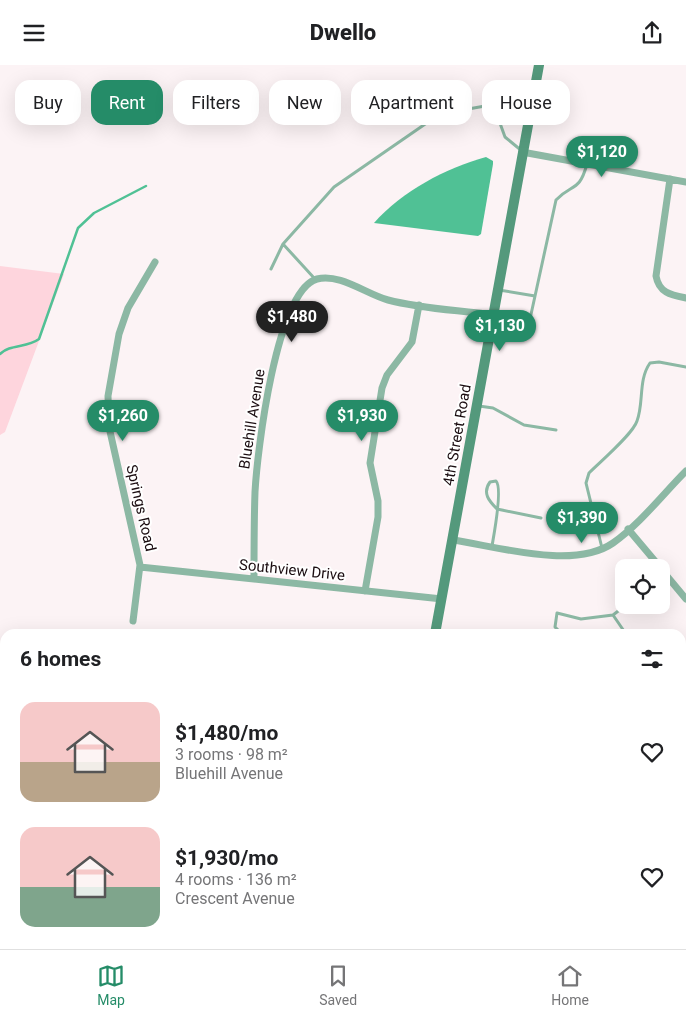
<!DOCTYPE html>
<meta charset="utf-8">
<style>
:root{--surface:#fff;--page:#f2f2f2;--text:#202124;--muted:#757577;--line:#e0e0e0;--accent:#258c68}
body{margin:0;font-family:Roboto,sans-serif;background:var(--page);color:var(--text);height:100vh;display:flex;flex-direction:column;font-size:19px;white-space:nowrap}
*{box-sizing:border-box;margin:0}
p{font-size:16px;color:var(--muted)}
.icon{flex:none;width:28px;height:28px;fill:none;stroke:currentColor;stroke-width:2;stroke-linecap:round;stroke-linejoin:round}
.map{position:relative;flex:1;overflow:hidden}
.sheet{position:absolute;left:0px;top:564px;width:686px;height:321px;display:flex;flex-direction:column;background:var(--surface);border-radius:15px 15px 0 0;box-shadow:0 5px 20px #0002}
.sheet>*{flex:none}
.hud{position:absolute;left:15px;top:15px;width:656px;height:45px;display:flex;gap:10px}
.buttons{position:absolute;left:615px;top:494px;display:grid;gap:10px}
.buttons a{display:grid;place-items:center;width:55px;height:55px;border-radius:10px;background:var(--surface);box-shadow:0 5px 20px #0002;font-size:25px}
.price{position:absolute;translate:-50% -42px;padding:0 11px;border-radius:18px;background:var(--accent);color:#fff;font-size:16px;line-height:32px;filter:drop-shadow(0 1px 2px #0008)}
.price::after{content:'';position:absolute;left:50%;top:30px;width:15px;height:11px;margin-left:-8px;background:inherit;clip-path:polygon(0 0,100% 0,50% 100%)}
.price.selected{background:#222;color:#fff}
ul{padding:0;list-style:none}
li{display:flex;align-items:center;gap:15px;height:125px;padding:0 20px}
li span{display:grid;place-items:center;flex:none;width:140px;height:100px;border-radius:15px;color:#555}
li>.icon{margin-inline-start:auto}
span .icon{width:60px;height:60px;fill:#fffc;stroke-width:1}
li b{font-size:21px}
h2{display:flex;justify-content:space-between;align-items:center;height:60px;padding:0 20px;font-size:21px}
.tag{padding:0 18px;border-radius:15px;background:var(--surface);box-shadow:0 5px 20px #0002;font-size:18px;line-height:45px}
.tag.selected{background:var(--accent);color:#fff}
header{display:flex;justify-content:space-between;align-items:center;height:65px;padding:0 20px;background:var(--surface);font-size:22px;font-weight:800}
.menu{display:flex;justify-content:space-around;align-items:center;height:70px;border-top:1px solid var(--line);background:var(--surface);font-size:14px;color:var(--muted)}
.menu a{display:grid;justify-items:center;gap:2px}
.menu .selected{color:var(--accent)}
.map>svg:first-child{display:block}
.green{fill:#fed5dd}
.water{fill:#50c195}
.lines{fill:none;stroke-linecap:round;stroke-linejoin:round}
.stream{stroke:#50c195;stroke-width:2.5}
.lane{stroke:#8cb8a4;stroke-width:3}
.street{stroke:#8cb8a4;stroke-width:7}
.secondary{stroke:#54997c;stroke-width:10}
.labels{text-anchor:middle;dominant-baseline:central;stroke-width:4;stroke-linejoin:round;paint-order:stroke}
.street-label{font-size:15px;fill:#1b0d11;stroke:#fff}
</style>
<header><svg class="icon" aria-label="menu" viewBox="0 0 24 24"><path d="M4 6h16M4 12h16M4 18h16"/></svg>Dwello<svg class="icon" aria-label="share" viewBox="0 0 24 24"><path d="M12 15V3M7 8l5-5 5 5M5 13v7h14v-7"/></svg></header>
<div class="map">
<svg width="686" height="884" viewBox="0 0 686 884">
<rect width="100%" height="100%" fill="#fcf3f5"/>
<path class="green" d="M0,201L64,209L5,367L0,370Z
M0,624L5,630L4,736L0,735Z"/>
<path class="water" d="M486,92L493,96V99L481,169L478,171L374,158C402,126 446,103 486,92Z"/>
<g class="lines">
<path class="stream" d="M0,289C10,279 27,283 39,274L78,163L94,148L146,121"/>
<path class="lane" d="M283,179L315,214
M271,204L283,179L334,122L431,55L446,48L485,41L497,50L505,72L522,86
M499,225L535,231
M530,254L556,135C572,118 579,128 587,99
M479,341L493,343L524,360L556,365
M492,481C494,469 503,423 496,416L490,417C482,428 489,436 497,444L541,453
M602,483L586,418L589,408C600,397 633,369 637,356C644,338 638,315 650,298L659,297L686,302
M613,550L626,569
M562,569L555,562L557,548L581,554L613,550L626,540
M681,654L686,652
M681,712L686,709
M350,884L353,880"/>
<path class="street" d="M522,87L686,117
M670,114L656,211C659,228 671,230 686,233
M628,464L660,502
M453,475C499,482 574,505 613,478C640,459 663,429 686,406
M140,502L442,534
M661,504L686,534
M254,514C254,485 254,456 255,427C257,389 276,225 317,214C340,208 366,229 388,235C422,244 459,245 493,250
M365,526L378,452V436L370,398L382,323L387,310L412,277L419,240
M133,556L140,500L109,362L108,331L119,269L128,243L155,197
M63,884L64,880
M191,884V880"/>
<path class="secondary" d="M435,569L539,0
M304,884L308,880"/>
</g>
<g class="labels">
<g class="street-label">
<text transform="translate(252 354) rotate(-81)">Bluehill Avenue</text>
<text transform="translate(457 370) rotate(-80)">4th Street Road</text>
<text transform="translate(141 443) rotate(77)">Springs Road</text>
<text transform="translate(292 505) rotate(6)">Southview Drive</text>
</g>
</g>
</svg>
<div class="buttons">
<a><svg class="icon" aria-label="locate" viewBox="0 0 24 24"><circle cx="12" cy="12" r="6"/><path d="M12 2v4M12 18v4M2 12h4M18 12h4"/></svg></a>
</div>
<b class="price" style="left:602px;top:113px">$1,120</b>
<b class="price selected" style="left:292px;top:278px">$1,480</b>
<b class="price" style="left:500px;top:287px">$1,130</b>
<b class="price" style="left:123px;top:377px">$1,260</b>
<b class="price" style="left:362px;top:377px">$1,930</b>
<b class="price" style="left:582px;top:479px">$1,390</b>
<div class="hud">
<a class="tag">Buy</a>
<a class="tag selected">Rent</a>
<a class="tag">Filters</a>
<a class="tag">New</a>
<a class="tag">Apartment</a>
<a class="tag">House</a>
</div>
<section class="sheet">
<h2>6 homes<svg class="icon" aria-label="filters" viewBox="0 0 24 24"><path d="M4 7h16M4 17h16"/><circle cx="9" cy="7" r="2"/><circle cx="15" cy="17" r="2"/></svg></h2>
<ul>
<li><span style="background:linear-gradient(#f6c9c9 60%,#b9a48a 0)"><svg class="icon" aria-label="home" viewBox="0 0 24 24"><path d="M3 11l9-7 9 7M6 9v11h12V9"/></svg></span><div><b>$1,480/mo</b><p>3 rooms · 98 m²</p><p>Bluehill Avenue</p></div><svg class="icon" aria-label="heart" viewBox="0 0 24 24"><path d="M12 20l-8-8c-3-5 5-10 8-4 3-6 11-1 8 4z"/></svg></li>
<li><span style="background:linear-gradient(#f6c9c9 60%,#7fa58c 0)"><svg class="icon" aria-label="home" viewBox="0 0 24 24"><path d="M3 11l9-7 9 7M6 9v11h12V9"/></svg></span><div><b>$1,930/mo</b><p>4 rooms · 136 m²</p><p>Crescent Avenue</p></div><svg class="icon" aria-label="heart" viewBox="0 0 24 24"><path d="M12 20l-8-8c-3-5 5-10 8-4 3-6 11-1 8 4z"/></svg></li>
</ul>
</section>
</div>
<nav class="menu">
<a class="selected"><svg class="icon" aria-label="map" viewBox="0 0 24 24"><path d="M3 6l6-2 6 2 6-2v14l-6 2-6-2-6 2zM9 4v14M15 6v14"/></svg>Map</a>
<a><svg class="icon" aria-label="saved" viewBox="0 0 24 24"><path d="M7 4h10v16l-5-4-5 4z"/></svg>Saved</a>
<a><svg class="icon" aria-label="home" viewBox="0 0 24 24"><path d="M3 11l9-7 9 7M6 9v11h12V9"/></svg>Home</a>
</nav>
